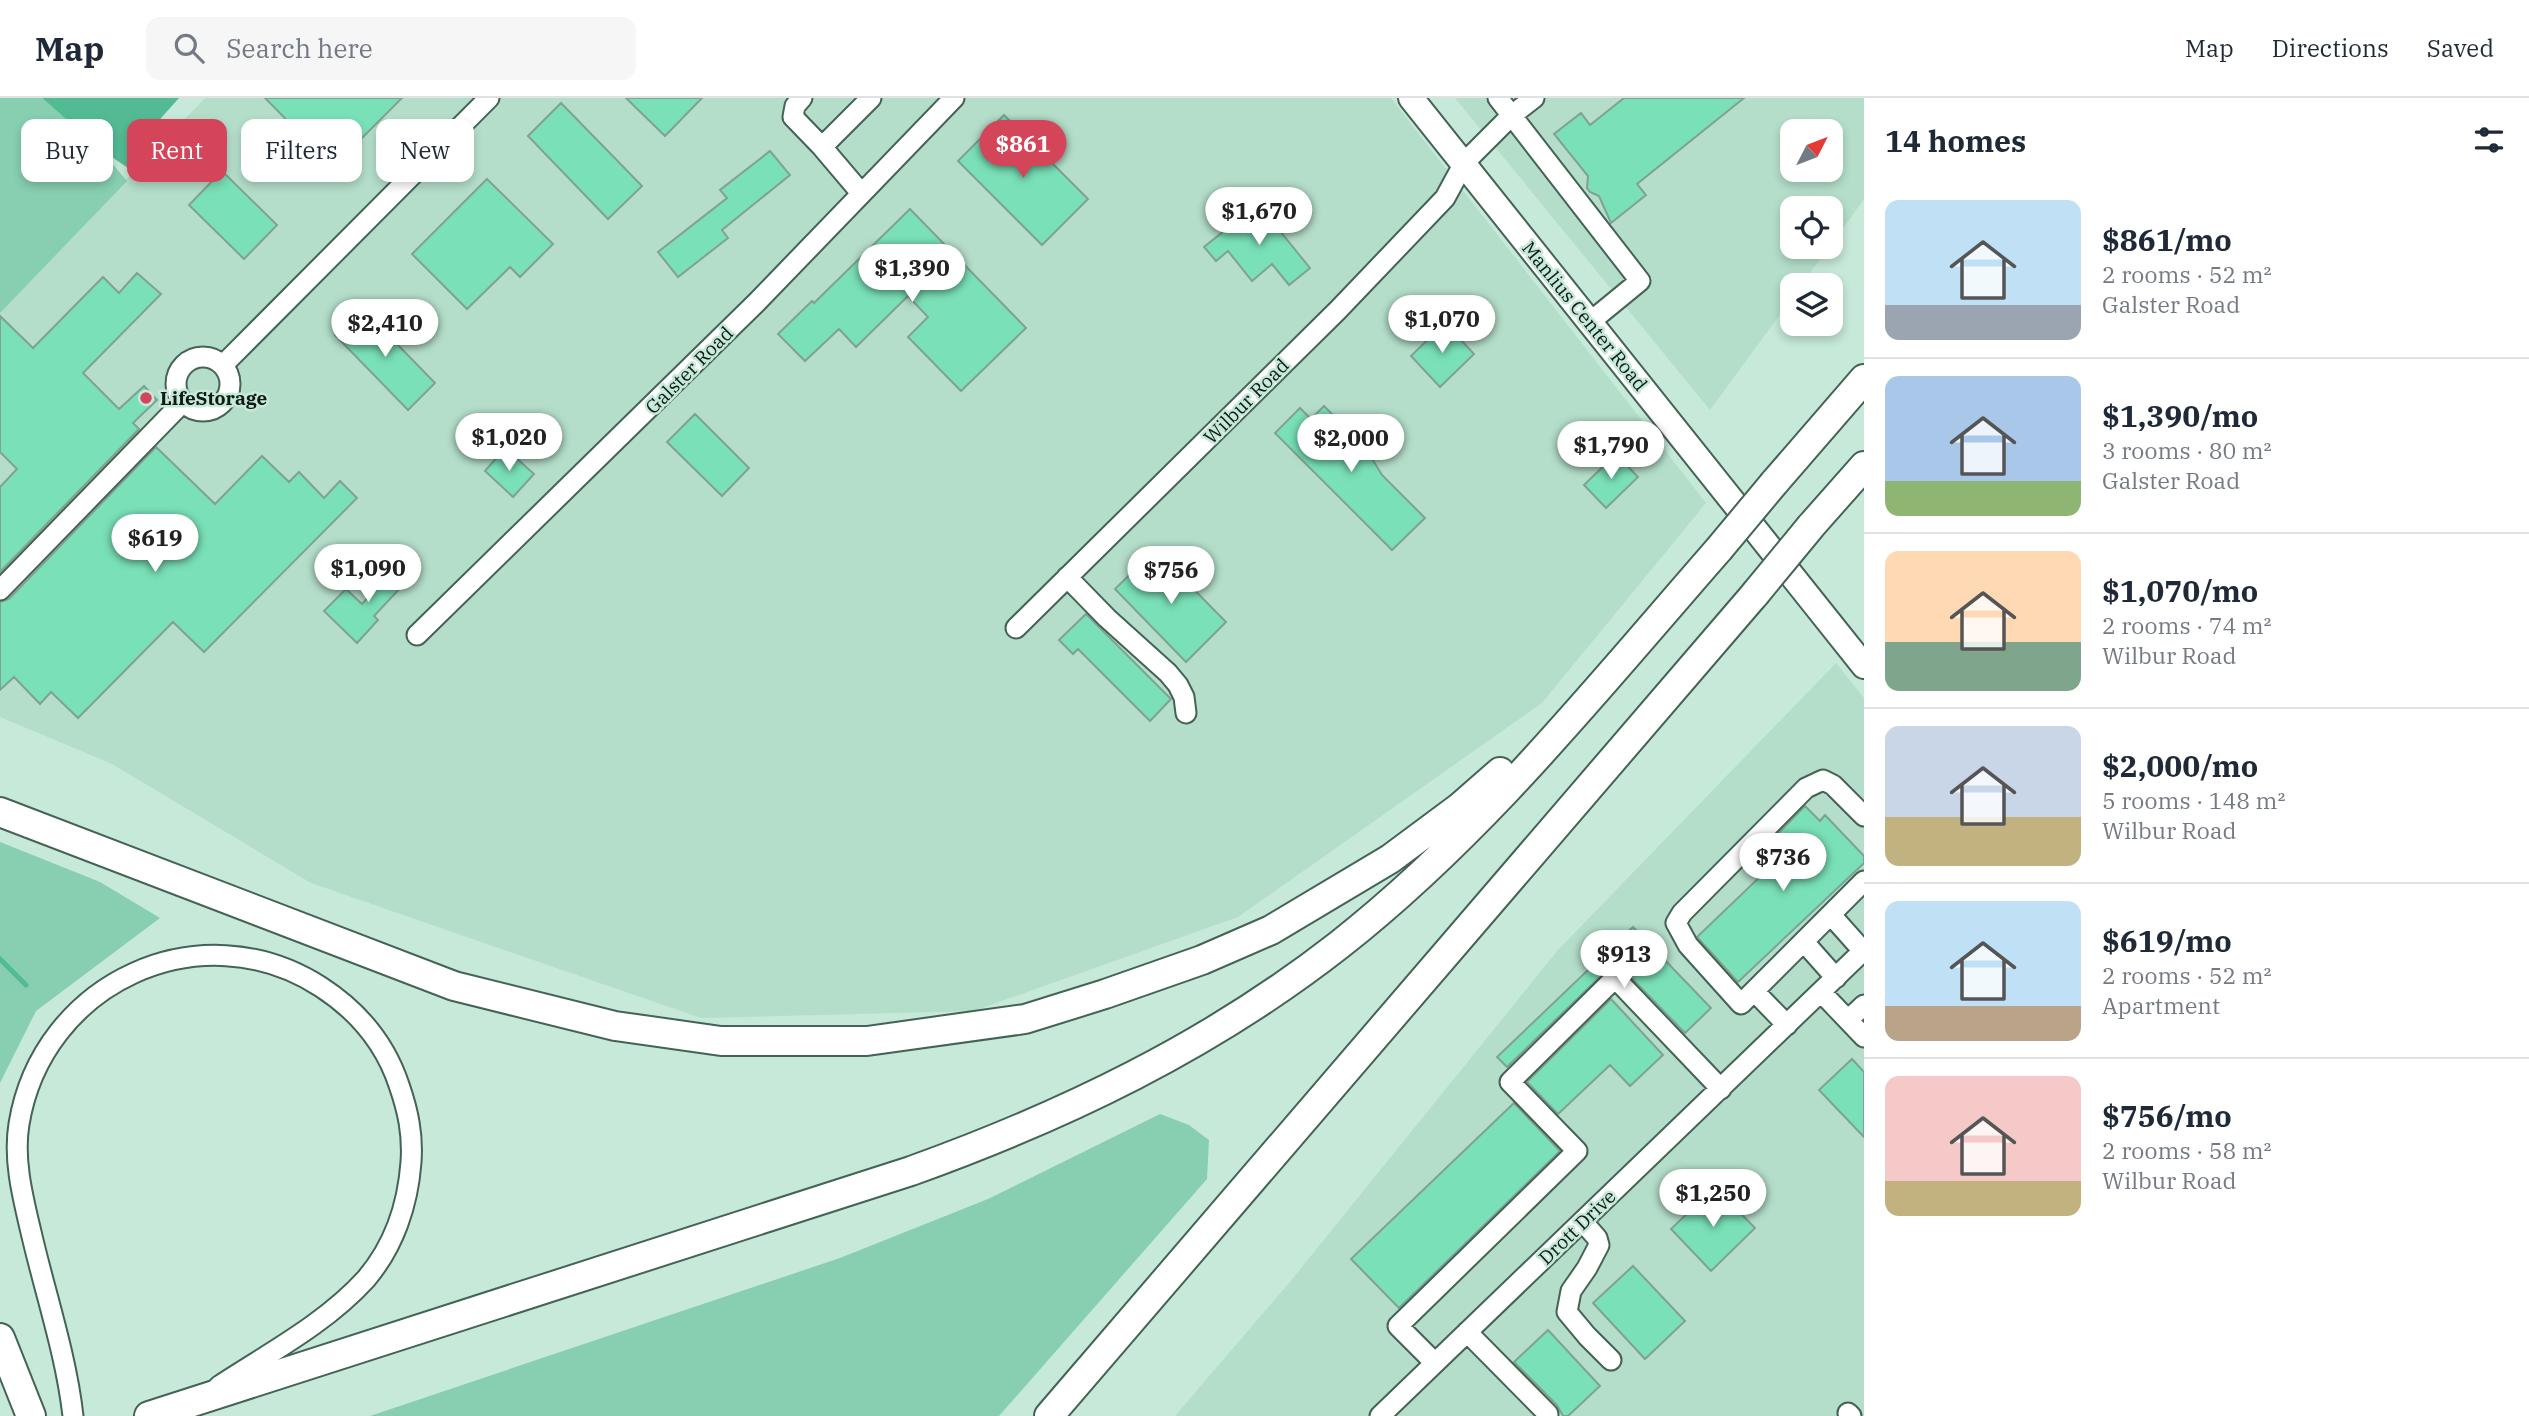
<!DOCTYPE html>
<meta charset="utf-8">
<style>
:root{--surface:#fff;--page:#f6f6f7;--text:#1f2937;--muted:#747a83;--line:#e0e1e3;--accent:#d5455a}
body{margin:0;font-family:"IBM Plex Serif",serif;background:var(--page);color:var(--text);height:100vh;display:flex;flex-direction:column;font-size:26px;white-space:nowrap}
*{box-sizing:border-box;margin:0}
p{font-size:23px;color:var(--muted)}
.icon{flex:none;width:38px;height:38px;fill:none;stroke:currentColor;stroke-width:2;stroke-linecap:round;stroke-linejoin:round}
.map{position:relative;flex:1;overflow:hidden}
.sheet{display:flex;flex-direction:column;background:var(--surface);width:665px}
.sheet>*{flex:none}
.banner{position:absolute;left:21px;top:21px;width:665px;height:63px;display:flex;gap:14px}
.needle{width:46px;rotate:48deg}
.tools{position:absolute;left:1780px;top:21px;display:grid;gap:14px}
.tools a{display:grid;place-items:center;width:63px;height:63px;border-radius:14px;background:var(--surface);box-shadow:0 4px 10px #0003;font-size:35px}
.price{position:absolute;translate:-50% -60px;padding:0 16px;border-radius:24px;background:#fff;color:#222;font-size:23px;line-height:46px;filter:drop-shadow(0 2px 4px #0008)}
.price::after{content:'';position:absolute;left:50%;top:42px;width:21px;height:16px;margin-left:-10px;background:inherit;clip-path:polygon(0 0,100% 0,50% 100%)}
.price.on{background:var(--accent);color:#fff}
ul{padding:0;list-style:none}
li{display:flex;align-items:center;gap:21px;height:175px;padding:0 21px}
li+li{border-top:2px solid var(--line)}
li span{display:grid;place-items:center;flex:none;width:196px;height:140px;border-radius:14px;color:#555}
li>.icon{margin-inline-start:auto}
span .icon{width:84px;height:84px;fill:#fffc;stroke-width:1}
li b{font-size:30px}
h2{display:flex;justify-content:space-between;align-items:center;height:84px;padding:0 21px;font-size:30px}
.tag{padding:0 24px;border-radius:14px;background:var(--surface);box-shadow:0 4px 10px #0003;font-size:24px;line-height:63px}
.tag.on{background:var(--accent);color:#fff}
header{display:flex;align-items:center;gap:42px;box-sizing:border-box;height:98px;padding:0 35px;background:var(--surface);border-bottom:2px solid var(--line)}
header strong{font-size:33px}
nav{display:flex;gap:38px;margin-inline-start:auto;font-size:24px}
.search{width:490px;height:63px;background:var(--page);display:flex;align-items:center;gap:18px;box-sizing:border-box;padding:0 24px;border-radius:14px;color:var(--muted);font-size:26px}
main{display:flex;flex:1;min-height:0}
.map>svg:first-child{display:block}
.built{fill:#b4deca;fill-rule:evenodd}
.green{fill:#87cfb0}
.water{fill:#53bb94}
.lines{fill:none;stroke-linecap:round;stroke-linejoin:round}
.stream{stroke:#53bb94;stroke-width:5}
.building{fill:#79e0b7;stroke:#81a293;stroke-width:2}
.minor-casing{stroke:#446356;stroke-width:23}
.major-casing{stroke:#446356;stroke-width:28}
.highway-casing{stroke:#446356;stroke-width:32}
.minor{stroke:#fff;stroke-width:19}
.major{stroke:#fff;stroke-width:24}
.highway{stroke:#fff;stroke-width:28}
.highway-bridge-casing{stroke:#446356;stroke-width:32;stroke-linecap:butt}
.highway-bridge{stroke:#fff;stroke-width:28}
.poi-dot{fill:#d5455a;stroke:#c6e9d9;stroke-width:2.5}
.labels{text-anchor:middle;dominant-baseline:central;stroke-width:5;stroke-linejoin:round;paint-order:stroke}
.street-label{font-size:19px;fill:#0e1b15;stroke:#c6e9d9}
.poi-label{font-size:19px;font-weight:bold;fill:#0e1b15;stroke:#c6e9d9;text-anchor:start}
</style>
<header>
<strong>Map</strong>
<div class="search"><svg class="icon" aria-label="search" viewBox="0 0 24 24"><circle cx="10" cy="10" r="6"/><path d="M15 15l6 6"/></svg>Search here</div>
<nav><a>Map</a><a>Directions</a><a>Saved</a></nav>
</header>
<main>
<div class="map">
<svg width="1864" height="1318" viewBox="0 0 1864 1318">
<rect width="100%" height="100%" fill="#c6e9d9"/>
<path class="built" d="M205,0H1391L1706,405L1542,605L1238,819L974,913L701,920L311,785L112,666L0,619V212Z
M1455,0H1864V101L1831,147L1830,110H1792V149H1829L1801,187H1792V200L1710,312ZM1792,33H1830V72H1792Z
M1836,565L1864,600V1318H1175L1289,1185L1558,852Z"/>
<path class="green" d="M0,0H42L100,51L127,83L0,215Z
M0,744L100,784L160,820L36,913L0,985Z
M1160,1016L1189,1027L1209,1042L1207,1081L999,1318H370L840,1160L988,1101Z"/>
<path class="water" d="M42,0H179L135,49L131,72L100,51Z"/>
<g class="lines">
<path class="stream" d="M0,861L26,887"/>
</g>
<path class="building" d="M265,0H402L333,69Z
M626,0H702L665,38Z
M1624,0H1744L1637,86L1646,97L1611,125L1599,98L1590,94L1587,90L1588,78L1554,36L1581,15L1590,27Z
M561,5L642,88L608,121L528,38Z
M1004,17L1088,101L1042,147L958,63Z
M770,53L790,77L722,132L728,140L678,179L658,154L727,100L720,92Z
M222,73L277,127L244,161L189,107Z
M487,81L553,146L520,179L510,169L467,211L412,156Z
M1258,106L1310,170L1289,187L1272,166L1252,183L1228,153L1216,163L1204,149Z
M910,111L1026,230L961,293L908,239L928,219L908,198L856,249L839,231L805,263L778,236L812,203L814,205Z
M137,175L161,196L83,275L119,311L144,288L157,302L133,325L139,331L0,474V389L17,371L0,354V218L33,250L103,179L119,195Z
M362,210L435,285L408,312L335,237Z
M1445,225L1474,256L1440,289L1411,258Z
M1324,308L1365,349L1382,377L1425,420L1392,452L1275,335L1300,310L1311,321Z
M695,316L749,370L722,398L667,344Z
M156,349L215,406L262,358L289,384L299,374L324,400L340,383L357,400L204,554L173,524L78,620L51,594L40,606L14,579L0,592V504L9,501Z
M505,350L534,376L513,399L485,373Z
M1616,356L1638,379L1606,410L1584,387Z
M1155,452L1226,524L1186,564L1115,491Z
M404,461L417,472L374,518L378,522L357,545L324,513L346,491L362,506Z
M1086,516L1171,601L1150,623L1078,551L1073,556L1059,542Z
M1805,708L1820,723L1825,717L1864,758V765L1738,884L1697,839L1786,754L1773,741Z
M1633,829L1711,910L1685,935L1624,872L1617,867L1611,868L1507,969L1497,959Z
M1611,901L1663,957L1630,988L1610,967L1558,1016L1527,984Z
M1852,961L1864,974V1039L1819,992Z
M1514,1005L1560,1053L1399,1210L1351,1161Z
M1715,1089L1755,1130L1711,1173L1671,1131Z
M1633,1168L1685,1223L1645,1261L1593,1205Z
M1548,1232L1600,1288L1568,1318H1563L1557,1307L1514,1264Z"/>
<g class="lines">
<defs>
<path id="minor" d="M802,0L795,8L793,19L822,49L871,0
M1498,0L1640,183L1590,224
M822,49L861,95
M176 286a27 27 0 1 1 54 0a27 27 0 1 1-54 0Z
M223,267L489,0
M1067,479L1107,520L1168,575L1178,587L1184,599L1186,615
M0,492L183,304
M1016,530L1338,212L1445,100L1464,65L1512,17L1534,0
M417,537L757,204L954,0
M1864,718L1833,687L1823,682L1806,690L1682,815L1676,825L1688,847L1741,906L1864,783
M1831,817L1863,853
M1804,844L1836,880
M1754,893L1787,927
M1821,894L1864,939
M1848,922L1864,907
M1583,1124L1597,1140L1599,1147L1587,1170L1571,1193L1567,1214L1587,1238L1611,1262
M1467,1234L1548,1316
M1435,1265L1398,1228L1577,1053L1510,984L1615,880L1721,991
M1848,1315L1851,1318
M73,1318C66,1256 45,1195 31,1134C23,1100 13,1062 19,1026C42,885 200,811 321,889C358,913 385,945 399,987C408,1013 413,1036 411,1064C408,1106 394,1148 366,1181C325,1226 269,1255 219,1288
M1380,1318L1864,852"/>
<path id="major" d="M1411,0L1864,568"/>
<path id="highway" d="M1774,385L1864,281
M1811,428L1864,368
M0,714L454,888L615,928L721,943H867L1025,921L1105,896L1202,862L1271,832L1390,761L1460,709L1500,674
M0,1240L31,1318
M149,1318L911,1073C1064,1018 1210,948 1339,847C1483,734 1599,588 1719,451
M1049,1318L1755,496"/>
</defs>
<use href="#minor" class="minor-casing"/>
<use href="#major" class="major-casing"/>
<use href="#highway" class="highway-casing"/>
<use href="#minor" class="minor"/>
<use href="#major" class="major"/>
<use href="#highway" class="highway"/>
<defs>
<path id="highway-bridge" d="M1719,451L1774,385
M1755,496L1811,428"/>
</defs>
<use href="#highway-bridge" class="highway-bridge-casing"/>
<use href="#highway-bridge" class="highway-bridge"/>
</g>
<circle class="poi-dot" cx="146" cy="300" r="7"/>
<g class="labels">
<g class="street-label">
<text transform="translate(1585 218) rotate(51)">Manlius Center Road</text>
<text transform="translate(689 272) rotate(-45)">Galster Road</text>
<text transform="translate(1246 303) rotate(-45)">Wilbur Road</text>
<text transform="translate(1577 1129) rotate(-44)">Drott Drive</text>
</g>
<g class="poi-label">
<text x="160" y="300">LifeStorage</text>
</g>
</g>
</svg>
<div class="tools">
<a><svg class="needle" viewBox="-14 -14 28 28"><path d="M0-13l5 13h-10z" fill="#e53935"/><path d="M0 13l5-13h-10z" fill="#747a83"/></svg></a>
<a><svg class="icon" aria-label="locate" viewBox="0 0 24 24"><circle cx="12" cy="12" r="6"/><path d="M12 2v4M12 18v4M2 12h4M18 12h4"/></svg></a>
<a><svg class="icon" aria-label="layers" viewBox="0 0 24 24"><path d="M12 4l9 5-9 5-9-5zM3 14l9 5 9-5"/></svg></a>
</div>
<b class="price on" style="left:1023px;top:82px">$861</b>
<b class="price" style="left:1259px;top:149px">$1,670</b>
<b class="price" style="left:912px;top:206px">$1,390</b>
<b class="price" style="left:1442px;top:257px">$1,070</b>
<b class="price" style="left:385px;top:261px">$2,410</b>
<b class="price" style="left:509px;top:375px">$1,020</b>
<b class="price" style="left:1351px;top:376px">$2,000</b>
<b class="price" style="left:1611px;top:383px">$1,790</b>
<b class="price" style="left:155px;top:476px">$619</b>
<b class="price" style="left:368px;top:506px">$1,090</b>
<b class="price" style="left:1171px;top:508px">$756</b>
<b class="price" style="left:1783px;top:795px">$736</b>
<b class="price" style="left:1624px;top:892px">$913</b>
<b class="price" style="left:1713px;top:1131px">$1,250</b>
<div class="banner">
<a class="tag">Buy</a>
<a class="tag on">Rent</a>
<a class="tag">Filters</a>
<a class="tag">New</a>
</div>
</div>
<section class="sheet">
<h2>14 homes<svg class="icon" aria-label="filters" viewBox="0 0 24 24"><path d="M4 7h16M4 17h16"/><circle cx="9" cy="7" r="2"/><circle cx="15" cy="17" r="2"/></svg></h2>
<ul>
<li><span style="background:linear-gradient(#bfe0f5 75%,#9aa5b1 0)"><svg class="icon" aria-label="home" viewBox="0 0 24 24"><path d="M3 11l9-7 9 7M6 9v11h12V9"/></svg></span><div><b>$861/mo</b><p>2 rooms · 52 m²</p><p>Galster Road</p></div></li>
<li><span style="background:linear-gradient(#a9c7e8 75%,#8fb573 0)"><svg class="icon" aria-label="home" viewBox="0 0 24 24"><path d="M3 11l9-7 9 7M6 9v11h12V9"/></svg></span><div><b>$1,390/mo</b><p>3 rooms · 80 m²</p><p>Galster Road</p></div></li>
<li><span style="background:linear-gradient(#ffd9b3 65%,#7fa58c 0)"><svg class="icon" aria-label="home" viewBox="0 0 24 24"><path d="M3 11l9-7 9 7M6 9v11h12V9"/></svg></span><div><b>$1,070/mo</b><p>2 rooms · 74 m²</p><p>Wilbur Road</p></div></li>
<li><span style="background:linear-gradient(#c9d6e8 65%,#c2b280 0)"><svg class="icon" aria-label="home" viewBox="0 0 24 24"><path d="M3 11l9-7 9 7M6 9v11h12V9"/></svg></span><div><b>$2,000/mo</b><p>5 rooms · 148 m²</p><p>Wilbur Road</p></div></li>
<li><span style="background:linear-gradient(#bfe0f5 75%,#b9a48a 0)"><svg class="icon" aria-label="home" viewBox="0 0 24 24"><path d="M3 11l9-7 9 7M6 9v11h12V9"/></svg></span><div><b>$619/mo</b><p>2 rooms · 52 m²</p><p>Apartment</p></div></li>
<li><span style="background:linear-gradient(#f6c9c9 75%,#c2b280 0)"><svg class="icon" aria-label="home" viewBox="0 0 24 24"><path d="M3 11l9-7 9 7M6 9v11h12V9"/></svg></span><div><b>$756/mo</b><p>2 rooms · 58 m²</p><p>Wilbur Road</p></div></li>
</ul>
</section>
</main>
